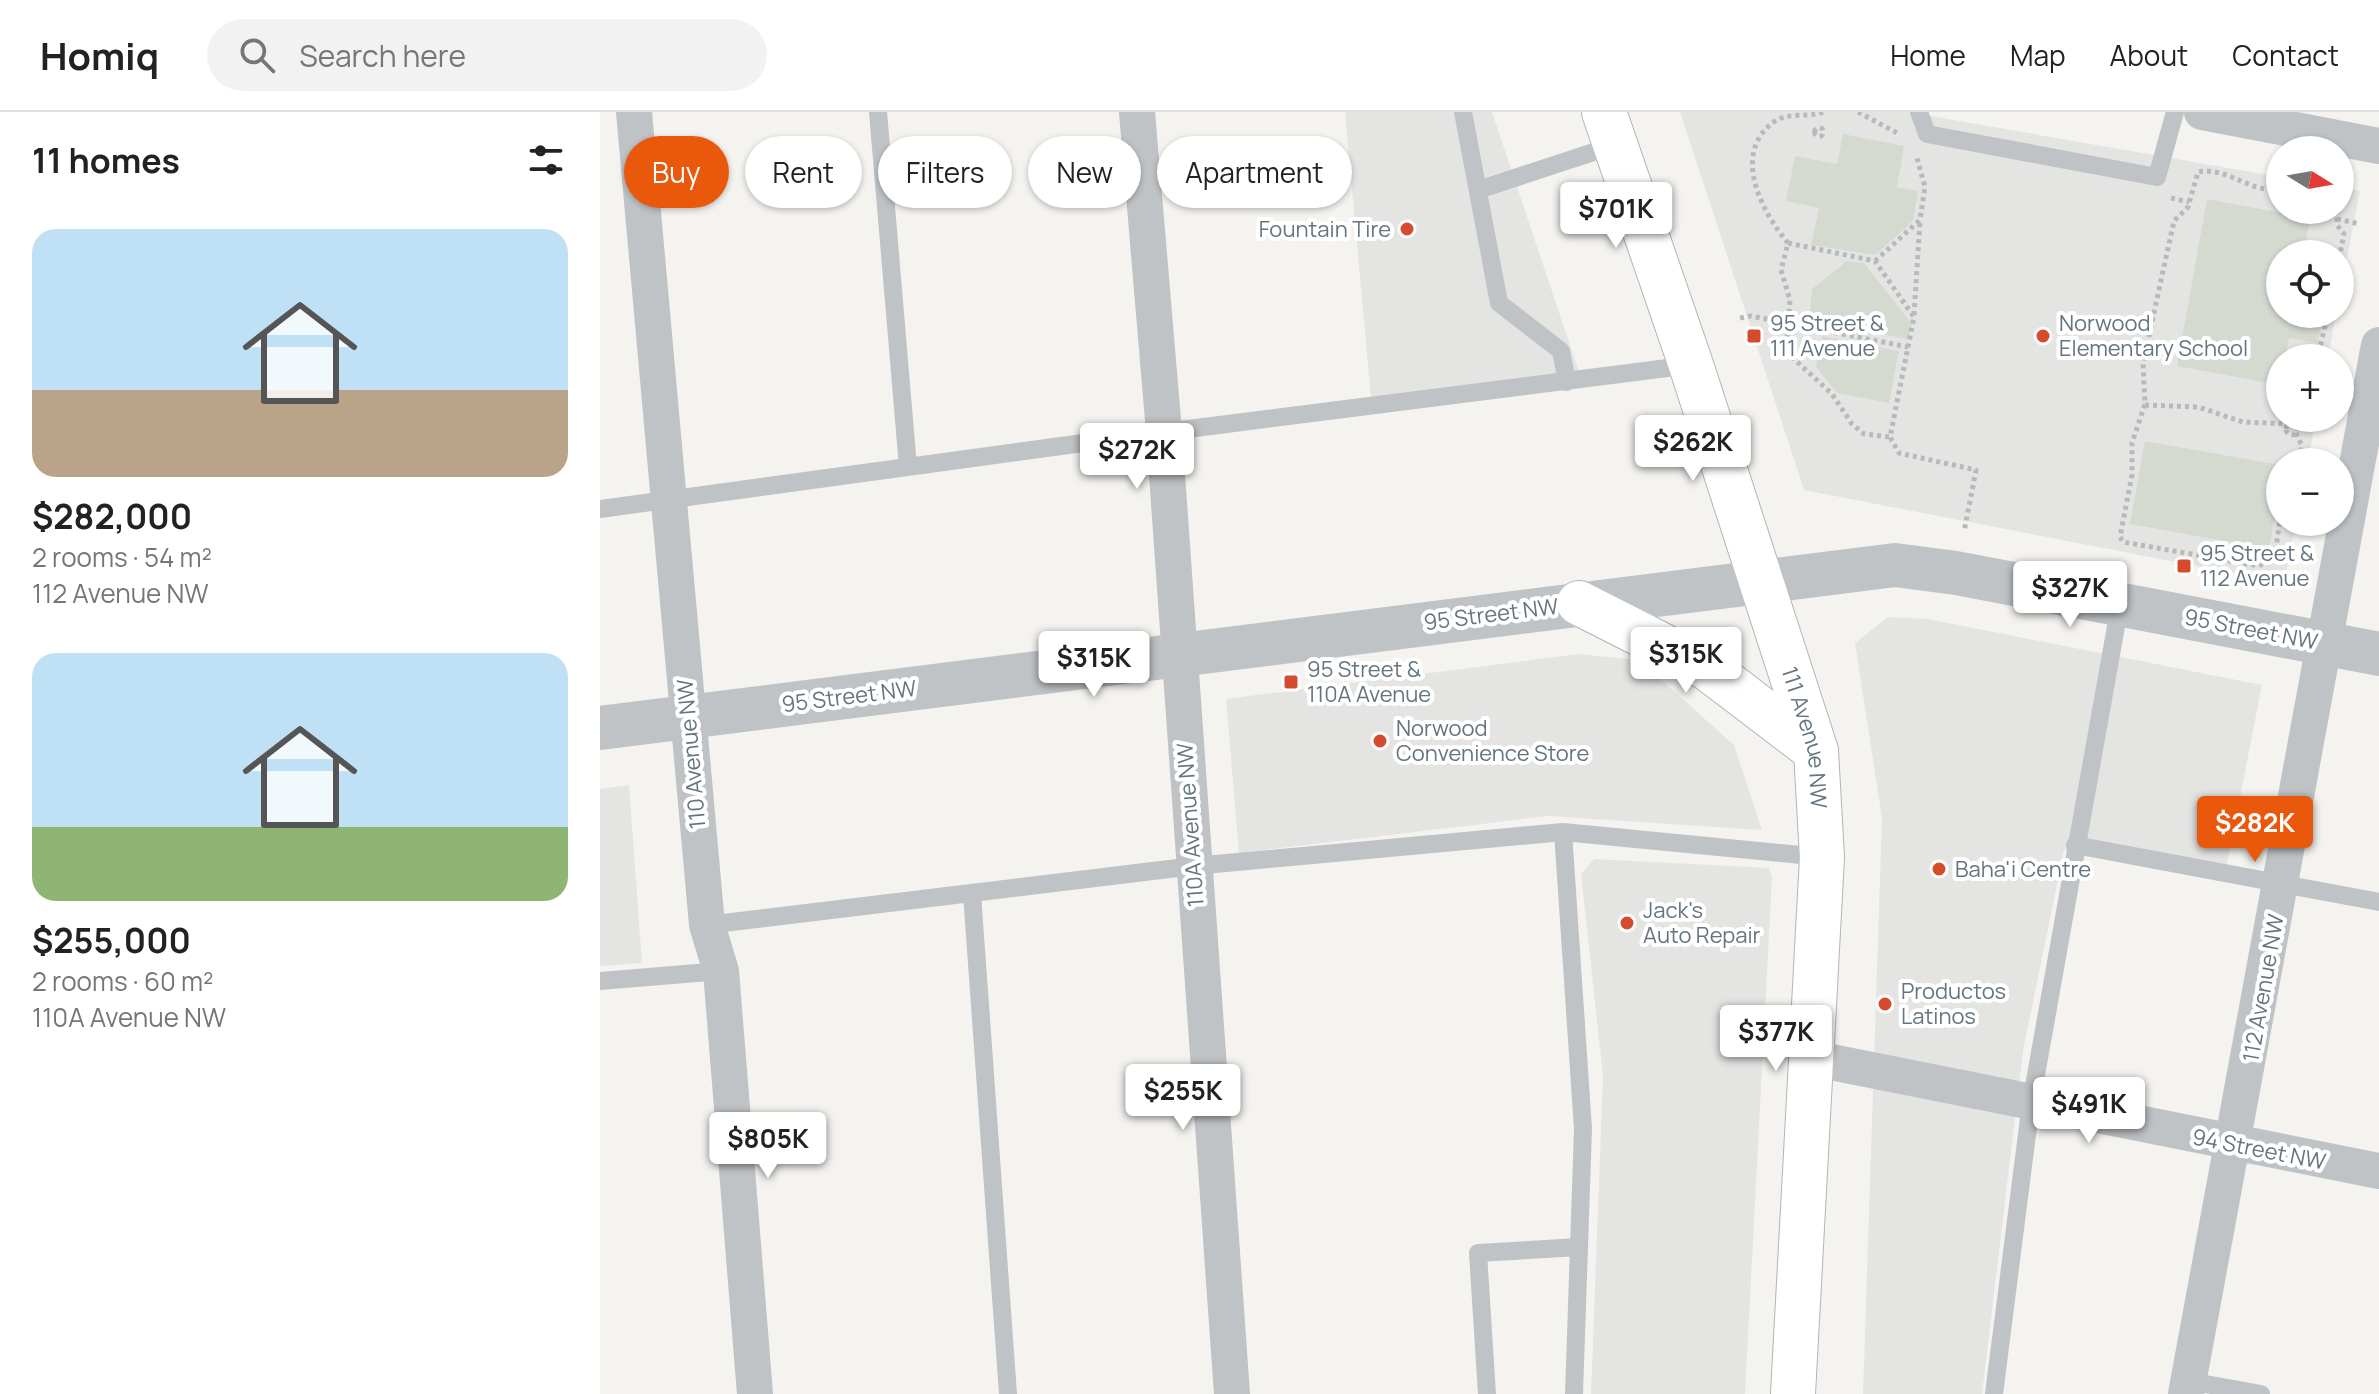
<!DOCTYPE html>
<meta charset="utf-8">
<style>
:root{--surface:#fff;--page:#f2f2f2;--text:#222;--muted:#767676;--line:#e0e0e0;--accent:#ea580c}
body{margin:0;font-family:Manrope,sans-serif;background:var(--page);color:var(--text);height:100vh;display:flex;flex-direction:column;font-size:30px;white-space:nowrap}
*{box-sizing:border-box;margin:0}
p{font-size:26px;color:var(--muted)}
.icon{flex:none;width:44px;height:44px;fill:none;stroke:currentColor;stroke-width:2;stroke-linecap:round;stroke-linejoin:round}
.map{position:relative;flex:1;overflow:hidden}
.sheet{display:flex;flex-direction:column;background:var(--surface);width:600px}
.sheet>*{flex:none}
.banner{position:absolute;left:24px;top:24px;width:760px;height:72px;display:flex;gap:16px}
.needle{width:52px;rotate:101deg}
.controls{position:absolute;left:1666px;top:24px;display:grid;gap:16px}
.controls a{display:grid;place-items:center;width:88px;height:88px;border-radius:50%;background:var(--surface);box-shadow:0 2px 6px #0004;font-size:40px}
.price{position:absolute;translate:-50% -68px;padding:0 18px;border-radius:8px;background:#fff;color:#222;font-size:26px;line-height:52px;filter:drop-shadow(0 2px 4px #0008)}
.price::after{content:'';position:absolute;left:50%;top:48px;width:24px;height:18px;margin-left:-12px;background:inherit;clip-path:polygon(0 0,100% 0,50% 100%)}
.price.active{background:var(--accent);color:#fff}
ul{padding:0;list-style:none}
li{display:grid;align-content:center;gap:16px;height:424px;padding:0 32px}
li span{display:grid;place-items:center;height:248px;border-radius:24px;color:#555}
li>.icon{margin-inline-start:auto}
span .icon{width:144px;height:144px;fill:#fffc;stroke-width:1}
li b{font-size:34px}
h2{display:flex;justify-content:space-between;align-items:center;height:96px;padding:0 32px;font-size:34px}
.chip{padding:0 28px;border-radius:36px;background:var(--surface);box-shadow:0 2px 6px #0004;font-size:28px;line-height:72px}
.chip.active{background:var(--accent);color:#fff}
header{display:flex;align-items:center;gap:48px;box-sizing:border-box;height:112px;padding:0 40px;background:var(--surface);border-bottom:2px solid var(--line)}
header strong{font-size:38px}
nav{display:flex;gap:44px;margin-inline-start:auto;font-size:28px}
.search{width:560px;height:72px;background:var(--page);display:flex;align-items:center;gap:20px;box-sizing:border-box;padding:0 28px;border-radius:44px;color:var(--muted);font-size:30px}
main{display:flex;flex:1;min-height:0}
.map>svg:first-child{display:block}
.built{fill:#e4e5e3}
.green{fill:#d5dad1}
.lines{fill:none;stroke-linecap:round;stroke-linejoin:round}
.secondary-casing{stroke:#b0b5b8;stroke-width:46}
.path{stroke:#b7babc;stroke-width:5;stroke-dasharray:4 4;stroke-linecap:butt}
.service{stroke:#bfc3c6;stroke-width:18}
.minor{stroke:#bfc3c6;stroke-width:36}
.tertiary{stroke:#bfc3c6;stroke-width:44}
.secondary{stroke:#fff;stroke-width:44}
.poi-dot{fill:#d64b2e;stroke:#fff;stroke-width:3}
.labels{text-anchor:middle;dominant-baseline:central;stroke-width:8;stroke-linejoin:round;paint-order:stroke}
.poi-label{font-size:22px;fill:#65757f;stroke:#fff;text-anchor:start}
.street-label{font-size:22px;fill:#65757f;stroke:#fff}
</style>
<header>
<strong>Homiq</strong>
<div class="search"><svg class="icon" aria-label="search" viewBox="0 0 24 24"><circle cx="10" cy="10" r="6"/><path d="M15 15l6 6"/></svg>Search here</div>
<nav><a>Home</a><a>Map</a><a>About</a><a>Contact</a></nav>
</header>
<main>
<section class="sheet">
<h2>11 homes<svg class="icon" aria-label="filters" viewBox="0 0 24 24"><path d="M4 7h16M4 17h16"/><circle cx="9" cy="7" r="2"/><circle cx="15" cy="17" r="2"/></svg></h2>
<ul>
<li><span style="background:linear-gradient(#bfe0f5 65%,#b9a48a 0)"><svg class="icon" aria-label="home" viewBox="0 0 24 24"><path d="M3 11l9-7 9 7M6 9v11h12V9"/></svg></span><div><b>$282,000</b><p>2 rooms · 54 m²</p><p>112 Avenue NW</p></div></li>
<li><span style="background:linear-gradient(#bfe0f5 70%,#8fb573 0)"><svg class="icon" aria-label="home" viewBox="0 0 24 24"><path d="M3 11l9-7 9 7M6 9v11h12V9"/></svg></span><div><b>$255,000</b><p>2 rooms · 60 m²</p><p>110A Avenue NW</p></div></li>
</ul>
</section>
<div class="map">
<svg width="1779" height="1282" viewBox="0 0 1779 1282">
<rect width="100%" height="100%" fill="#f4f3f0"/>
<path class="built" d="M745,0H892L979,260L771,286Z
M1080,0H1308L1680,65V98H1740V75L1760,79L1740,182V142H1680V202H1736L1728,246H1680V306H1716L1708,350H1680V410H1696L1684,471L1204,378Z
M1288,505L1328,507L1662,573L1625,762L1464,738L1423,939L1382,1282H1263L1282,706L1255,531Z
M978,542L1039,548L1134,633L1162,718L948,704L639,741L626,587Z
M29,673L42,851L0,854V677Z
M994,747L1169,756L1172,765L1145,1282H991L1003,964L981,762Z"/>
<path class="green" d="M1243,22L1304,34L1297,75L1318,79L1313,109L1275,143L1211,133L1219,96L1186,89L1195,44L1237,52Z
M1607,87L1710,106L1704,142H1680V202H1723L1718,231L1689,226L1685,246H1680V273L1577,254Z
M1247,149L1264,151L1312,212L1308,227L1209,209L1212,177Z
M1222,224L1299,239L1289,291L1237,281L1216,255Z
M1545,329L1680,353V375L1669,437L1530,412Z"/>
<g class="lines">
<defs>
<g id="secondary">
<path id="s1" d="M1004,0L1091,253L1216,639L1222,745L1193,1282"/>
<path d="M979,491L1107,556L1216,639"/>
</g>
</defs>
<use href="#secondary" class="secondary-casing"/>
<path class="path" d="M1223,0C1208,6 1189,0 1175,9C1130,41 1162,100 1188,131L1181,158L1190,188L1187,226L1194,247L1232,282L1252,312L1264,322L1290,325
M1258,0L1299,22
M1214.5 20a4.5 4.5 0 1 1 9 0a4.5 4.5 0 1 1-9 0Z
M1680,77C1651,82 1627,54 1598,60L1588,95L1574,109L1543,251L1545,292L1532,331V363L1520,425L1523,430L1659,454L1675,443L1680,408
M1571,86L1589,90
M1737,98V113L1744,122L1740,142
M1737,107L1760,112
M1188,131L1275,149L1314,205L1290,325L1299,341L1376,358L1364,420
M1275,149L1320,108L1325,75L1317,46
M1314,203L1320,109
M1140,206L1151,204L1308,235
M1711,246L1721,231L1728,202
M1545,293L1598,295L1643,310L1689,312
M1686 317a6 6 0 1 1 12 0a6 6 0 1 1-12 0Z
M1696,321L1702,334L1700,350
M1675,443L1698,447"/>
<path class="service" d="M278,0L308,355
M863,0L899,191L961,239L967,270
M1319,0L1327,22L1557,65L1575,0
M878,78L1015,33
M0,397L564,320L1091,253
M963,720L983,1017L974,1282
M1475,733L1779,790
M372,782L408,1282
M107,813L594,754L963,720L1222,745
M0,869L121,859
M1589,1269L1661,1282
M887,1282L878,1141L979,1135
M1394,1282L1431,991L1520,492"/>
<path class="minor" d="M34,0L107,813L121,859L155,1282
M537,0L564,320L632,1282
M1602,0L1779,34
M1211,946L1779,1059
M1586,1282L1779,233"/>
<path class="tertiary" d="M0,616L1295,453L1356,461L1779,542"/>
<use href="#secondary" class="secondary"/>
</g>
<g class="poi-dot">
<circle cx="807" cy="117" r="8"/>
<rect x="1146" y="216" width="16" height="16" rx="4"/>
<circle cx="1443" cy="224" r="8"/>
<rect x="1576" y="446" width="16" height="16" rx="4"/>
<rect x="683" y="562" width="16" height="16" rx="4"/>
<circle cx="780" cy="629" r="8"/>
<circle cx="1339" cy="757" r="8"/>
<circle cx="1027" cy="811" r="8"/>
<circle cx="1285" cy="892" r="8"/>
</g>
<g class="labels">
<g class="poi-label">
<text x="791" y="117" text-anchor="end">Fountain Tire</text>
<text x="1170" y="211">95 Street &amp;<tspan x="1170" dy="25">111 Avenue</tspan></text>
<text x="1459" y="211">Norwood<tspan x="1459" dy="25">Elementary School</tspan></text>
<text x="1600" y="441">95 Street &amp;<tspan x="1600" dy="25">112 Avenue</tspan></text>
<text x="707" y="557">95 Street &amp;<tspan x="707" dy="25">110A Avenue</tspan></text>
<text x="796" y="616">Norwood<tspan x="796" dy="25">Convenience Store</tspan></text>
<text x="1355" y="757">Baha'i Centre</text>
<text x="1043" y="798">Jack's<tspan x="1043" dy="25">Auto Repair</tspan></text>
<text x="1301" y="879">Productos<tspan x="1301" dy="25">Latinos</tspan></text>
</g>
<g class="street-label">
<text transform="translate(891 502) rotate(-7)">95 Street NW</text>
<text transform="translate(1651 517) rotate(11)">95 Street NW</text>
<text transform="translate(249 584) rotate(-7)">95 Street NW</text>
<text stroke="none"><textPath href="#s1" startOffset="658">111 Avenue NW</textPath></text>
<text transform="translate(91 642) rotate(-95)">110 Avenue NW</text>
<text transform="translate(590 713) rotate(-94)">110A Avenue NW</text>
<text transform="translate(1663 876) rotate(-80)">112 Avenue NW</text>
<text transform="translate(1659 1037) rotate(11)">94 Street NW</text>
</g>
</g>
</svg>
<div class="controls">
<a><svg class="needle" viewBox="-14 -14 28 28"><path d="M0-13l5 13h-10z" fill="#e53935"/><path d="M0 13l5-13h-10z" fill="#767676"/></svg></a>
<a><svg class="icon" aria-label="locate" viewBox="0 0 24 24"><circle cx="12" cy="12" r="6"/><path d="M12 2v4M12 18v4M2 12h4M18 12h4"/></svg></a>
<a>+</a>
<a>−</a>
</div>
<b class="price" style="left:1016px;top:138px">$701K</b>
<b class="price" style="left:1093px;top:371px">$262K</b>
<b class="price" style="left:537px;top:379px">$272K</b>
<b class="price" style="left:1470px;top:517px">$327K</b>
<b class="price" style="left:1086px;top:583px">$315K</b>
<b class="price" style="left:494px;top:587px">$315K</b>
<b class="price active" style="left:1655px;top:752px">$282K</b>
<b class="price" style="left:1176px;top:961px">$377K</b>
<b class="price" style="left:583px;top:1020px">$255K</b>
<b class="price" style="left:1489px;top:1033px">$491K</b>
<b class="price" style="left:168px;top:1068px">$805K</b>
<div class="banner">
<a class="chip active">Buy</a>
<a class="chip">Rent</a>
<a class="chip">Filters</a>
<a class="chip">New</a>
<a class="chip">Apartment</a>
</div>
</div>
</main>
